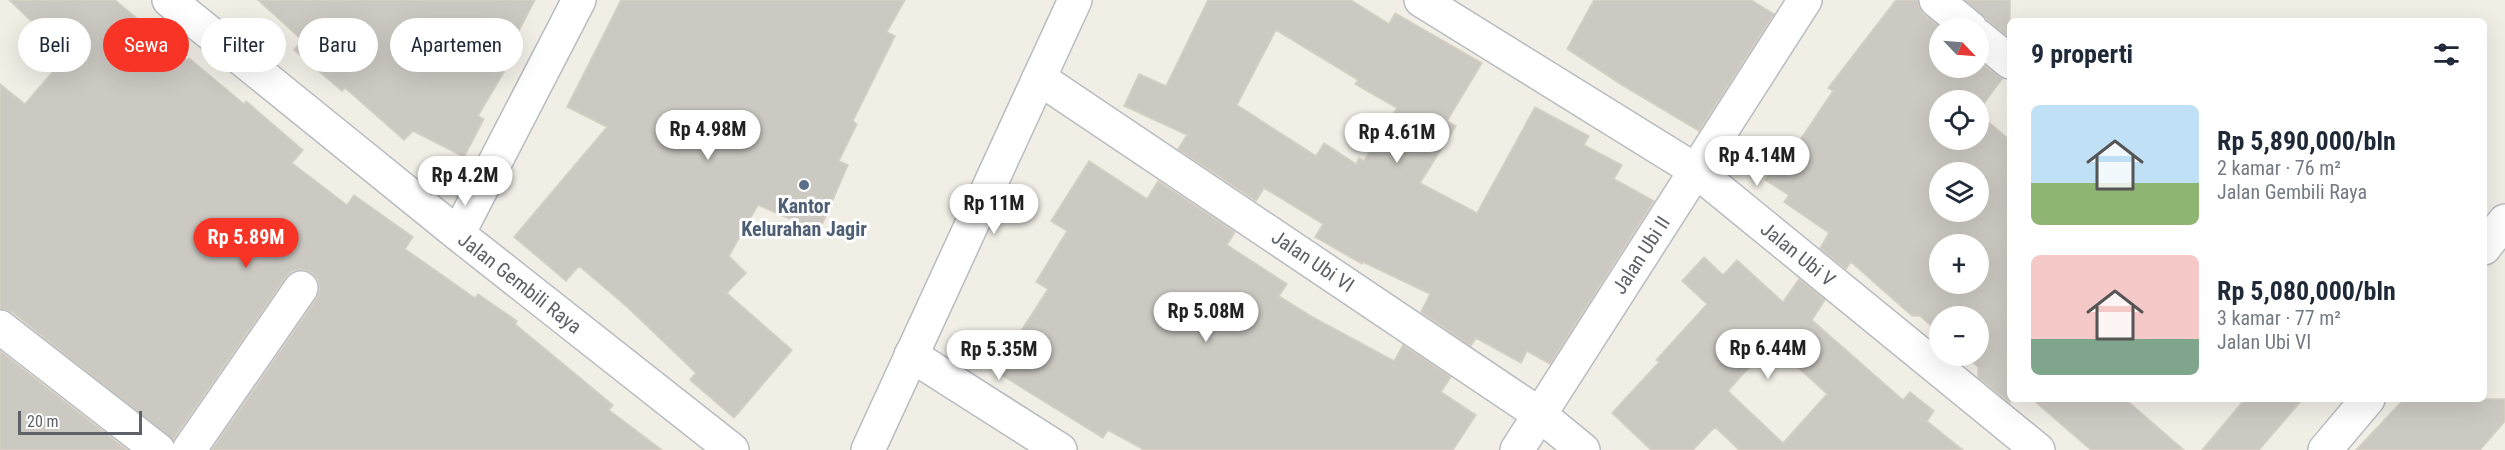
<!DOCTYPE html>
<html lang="id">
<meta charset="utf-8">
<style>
:root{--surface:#fff;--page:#f2f2f3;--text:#1f2937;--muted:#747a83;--accent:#f73426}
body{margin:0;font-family:"Roboto Condensed",sans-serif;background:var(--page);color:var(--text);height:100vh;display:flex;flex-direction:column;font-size:22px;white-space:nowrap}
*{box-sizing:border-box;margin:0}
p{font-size:20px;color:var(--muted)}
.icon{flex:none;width:33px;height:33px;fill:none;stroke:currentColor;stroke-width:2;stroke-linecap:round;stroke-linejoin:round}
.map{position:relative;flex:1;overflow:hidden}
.side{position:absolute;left:2007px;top:18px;width:480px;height:384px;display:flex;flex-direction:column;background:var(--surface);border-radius:9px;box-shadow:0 6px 24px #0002}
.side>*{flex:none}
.top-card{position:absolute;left:18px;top:18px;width:570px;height:54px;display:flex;gap:12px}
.needle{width:39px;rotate:115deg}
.fabs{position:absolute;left:1929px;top:18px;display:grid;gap:12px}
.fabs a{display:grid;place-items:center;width:60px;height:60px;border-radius:50%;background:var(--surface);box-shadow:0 6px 24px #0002;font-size:30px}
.scale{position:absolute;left:18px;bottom:15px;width:124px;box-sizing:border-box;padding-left:6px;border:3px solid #5d6268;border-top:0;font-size:16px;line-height:21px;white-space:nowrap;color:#5d6268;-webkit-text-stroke:4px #fff;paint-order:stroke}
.price{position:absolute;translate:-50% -51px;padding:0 14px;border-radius:21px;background:#fff;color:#222;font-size:20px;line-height:39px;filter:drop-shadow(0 2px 3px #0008)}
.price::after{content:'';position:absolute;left:50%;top:36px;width:18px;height:14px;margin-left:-9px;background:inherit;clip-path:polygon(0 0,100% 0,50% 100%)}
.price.on{background:var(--accent);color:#fff}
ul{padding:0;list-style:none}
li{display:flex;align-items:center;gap:18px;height:150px;padding:0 24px}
li span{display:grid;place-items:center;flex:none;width:168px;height:120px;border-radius:9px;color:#555}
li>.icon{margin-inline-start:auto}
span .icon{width:72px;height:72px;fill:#fffc;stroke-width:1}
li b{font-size:26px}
h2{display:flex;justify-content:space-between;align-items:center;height:72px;padding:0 24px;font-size:26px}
.chip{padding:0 21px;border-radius:27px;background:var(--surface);box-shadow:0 6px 24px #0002;font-size:21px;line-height:54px}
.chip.on{background:var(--accent);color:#fff}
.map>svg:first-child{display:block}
.building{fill:#ccc9c3;stroke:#d6d0c4;stroke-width:1.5;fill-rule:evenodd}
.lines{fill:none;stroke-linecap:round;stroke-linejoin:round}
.minor-casing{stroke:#b8bcc0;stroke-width:36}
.tertiary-casing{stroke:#b8bcc0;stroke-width:36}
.minor{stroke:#fff;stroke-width:33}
.tertiary{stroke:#fff;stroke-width:33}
.service-dot{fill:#5c6f8a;stroke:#fff;stroke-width:2}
.labels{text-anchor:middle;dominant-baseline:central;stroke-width:6;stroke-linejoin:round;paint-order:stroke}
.service-label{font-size:20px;font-weight:bold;fill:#4e5e75;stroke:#fff}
.street-label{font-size:20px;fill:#5d6268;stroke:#fff}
</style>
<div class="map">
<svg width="2505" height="450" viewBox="0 0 2505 450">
<rect width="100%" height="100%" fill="#f1eee6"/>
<path class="building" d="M9,0H115L187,60L189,58L244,104L246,101L303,150L292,163L347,205L354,195L413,237L405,249L475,298L478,294L517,321L515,324L613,405L609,410L662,450H212L317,298L320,289L318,279L311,272L302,269L292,271L286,277L173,440L12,312L0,309V84L25,104L67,55Z
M258,0H535L499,69L504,72L478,116L484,119L464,157L413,131L404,140L345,88L342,91L294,50L302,40Z
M621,0H905L887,32L895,36L853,121L857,124L839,161L848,165L819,232L758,205L729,256L746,273L727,293L792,350L734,418L690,380L696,373L626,306L579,266L566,281L514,237L607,127L567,107Z
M1208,0H1351L1389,24L1395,13L1482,63L1447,121L1456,126L1420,183L1477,213L1535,107L1589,136L1584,145L1622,165L1614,179L1654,201L1550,364L1527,351L1521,363L1476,338L1471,346L1421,312L1430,294L1363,262L1362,264L1315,237L1323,224L1264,188L1256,201L1178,149L1187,135L1124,106L1139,74L1166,86ZM1276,30L1358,80L1355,84L1397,108L1364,161L1359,158L1356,164L1324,143L1316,156L1237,105Z
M1594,0H1751L1774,14L1699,131L1622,85L1567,49Z
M1896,0H1918L1919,7L1924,14L1941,28L1940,68H1978V61L2002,79L1978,112V100H1940V140H1978V113L2010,140V403L1978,377V367L1965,356H1978V316H1940V334L1920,316H1912L1851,262L1846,269L1820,248L1829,233L1784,202L1789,195L1765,180L1788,145L1794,149L1833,91L1828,88ZM1940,172H1978V212H1940ZM1940,244H1978V284H1940Z
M1965,0H2010V38L1987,20Z
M1089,161L1147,199L1158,181L1235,232L1227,245L1287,284L1279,296L1309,315L1394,361L1403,345L1451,377L1441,392L1476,415L1453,450H1144L1108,430L1103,438L995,371L1048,289L1036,282L1067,231L1051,221Z
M1704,257L1723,275L1737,260L1783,302L1799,279L1825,300L1812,320L1903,400L1910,392L1934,411L1927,421L1963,450H1739L1715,427L1693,450H1651L1612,413L1659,362L1656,360L1707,304L1682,281ZM1771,343L1827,394L1783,443L1728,391Z
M0,351L127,450H0Z
M2032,399H2125L2184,450H2091Z
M2245,399H2303L2259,450H2202Z
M2404,399H2505V421L2480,450H2356Z"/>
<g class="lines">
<defs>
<path id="minor" d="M169,0L458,234L732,450
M1421,0L1695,170L2038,450
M1936,0L1970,28
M1978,36L2010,62
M1039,78L1539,414L1583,450
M458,234L579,0
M2484,248L2505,221
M0,327L158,450
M911,355L1060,450
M189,450L301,288
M1517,450L1805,0
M2325,450L2368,399"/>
<path id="tertiary" d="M868,450L1075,0"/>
</defs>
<use href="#minor" class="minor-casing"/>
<use href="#tertiary" class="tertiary-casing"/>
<use href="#minor" class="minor"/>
<use href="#tertiary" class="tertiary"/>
</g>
<circle class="service-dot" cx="804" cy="185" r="6"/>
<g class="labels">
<g class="service-label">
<text x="804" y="206">Kantor<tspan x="804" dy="23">Kelurahan Jagir</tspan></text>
</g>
<g class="street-label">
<text transform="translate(1798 254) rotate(39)">Jalan Ubi V</text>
<text transform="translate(1641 255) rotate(-57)">Jalan Ubi II</text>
<text transform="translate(1313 261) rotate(34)">Jalan Ubi VI</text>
<text transform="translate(520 283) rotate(38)">Jalan Gembili Raya</text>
</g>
</g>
</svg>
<div class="fabs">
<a><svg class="needle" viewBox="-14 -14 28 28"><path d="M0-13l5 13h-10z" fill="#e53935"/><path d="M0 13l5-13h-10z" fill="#747a83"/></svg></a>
<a><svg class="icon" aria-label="locate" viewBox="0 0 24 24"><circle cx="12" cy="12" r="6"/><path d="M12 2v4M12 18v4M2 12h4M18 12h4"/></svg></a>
<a><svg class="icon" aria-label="layers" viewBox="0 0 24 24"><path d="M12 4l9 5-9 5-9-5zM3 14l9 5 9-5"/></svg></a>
<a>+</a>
<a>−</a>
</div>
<div class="scale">20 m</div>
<b class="price" style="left:708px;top:161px">Rp 4.98M</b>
<b class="price" style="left:1397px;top:164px">Rp 4.61M</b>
<b class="price" style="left:1757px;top:187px">Rp 4.14M</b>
<b class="price" style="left:465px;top:207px">Rp 4.2M</b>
<b class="price" style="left:994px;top:235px">Rp 11M</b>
<b class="price on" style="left:246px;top:269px">Rp 5.89M</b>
<b class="price" style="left:1206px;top:343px">Rp 5.08M</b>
<b class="price" style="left:1768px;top:380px">Rp 6.44M</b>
<b class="price" style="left:999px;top:381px">Rp 5.35M</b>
<div class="top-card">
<a class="chip">Beli</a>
<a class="chip on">Sewa</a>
<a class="chip">Filter</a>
<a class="chip">Baru</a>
<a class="chip">Apartemen</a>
</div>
<section class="side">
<h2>9 properti<svg class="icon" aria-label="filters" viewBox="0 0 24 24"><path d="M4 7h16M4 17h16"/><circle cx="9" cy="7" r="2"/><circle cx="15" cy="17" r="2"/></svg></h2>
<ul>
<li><span style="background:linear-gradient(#bfe0f5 65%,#8fb573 0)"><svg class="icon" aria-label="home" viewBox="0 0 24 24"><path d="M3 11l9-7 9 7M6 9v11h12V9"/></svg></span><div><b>Rp 5,890,000/bln</b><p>2 kamar · 76 m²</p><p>Jalan Gembili Raya</p></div></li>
<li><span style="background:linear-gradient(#f6c9c9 70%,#7fa58c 0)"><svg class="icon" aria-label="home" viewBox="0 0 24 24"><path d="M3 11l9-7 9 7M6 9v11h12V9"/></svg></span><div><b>Rp 5,080,000/bln</b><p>3 kamar · 77 m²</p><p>Jalan Ubi VI</p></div></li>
</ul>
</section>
</div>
